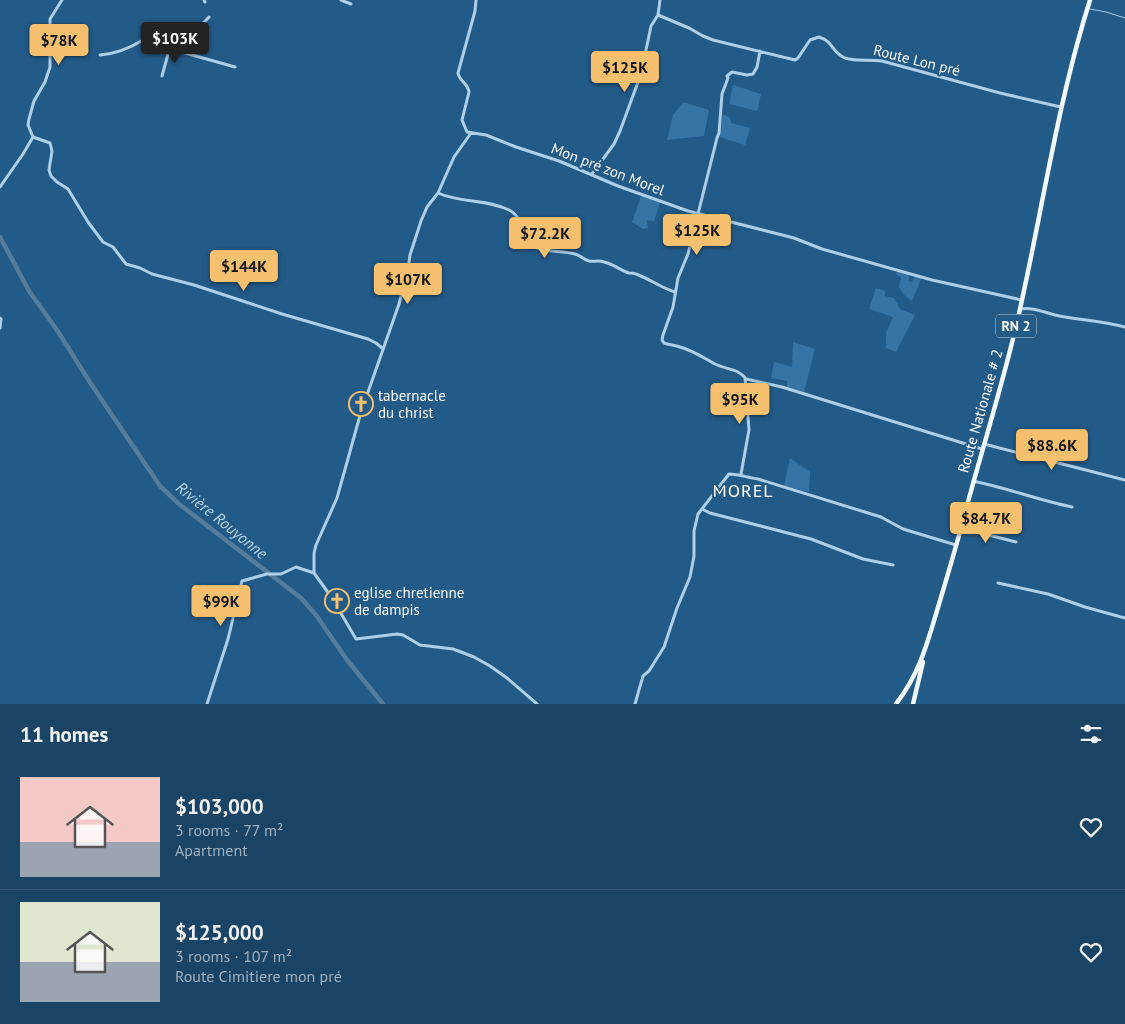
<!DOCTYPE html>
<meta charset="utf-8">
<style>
:root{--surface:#1a4466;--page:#234b6c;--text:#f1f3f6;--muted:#9fb0bf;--line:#385c7a;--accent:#f6c06f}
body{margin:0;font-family:"PT Sans",sans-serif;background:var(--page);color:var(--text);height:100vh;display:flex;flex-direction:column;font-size:19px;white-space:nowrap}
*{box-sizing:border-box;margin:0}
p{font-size:16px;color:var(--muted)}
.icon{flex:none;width:28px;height:28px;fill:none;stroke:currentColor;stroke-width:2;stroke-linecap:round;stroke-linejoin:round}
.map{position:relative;height:704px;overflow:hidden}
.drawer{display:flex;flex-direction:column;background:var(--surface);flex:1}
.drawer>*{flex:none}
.price{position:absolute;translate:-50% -42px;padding:0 11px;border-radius:5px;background:var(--accent);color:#111;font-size:16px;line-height:32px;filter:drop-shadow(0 1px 2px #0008)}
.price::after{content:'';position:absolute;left:50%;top:30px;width:15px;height:11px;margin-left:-8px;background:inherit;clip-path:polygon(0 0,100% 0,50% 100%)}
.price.on{background:#222;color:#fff}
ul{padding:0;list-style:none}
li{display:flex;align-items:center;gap:15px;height:125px;padding:0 20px}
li+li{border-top:1px solid var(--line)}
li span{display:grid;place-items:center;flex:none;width:140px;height:100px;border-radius:0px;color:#555}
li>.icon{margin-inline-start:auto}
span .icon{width:60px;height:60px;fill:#fffc;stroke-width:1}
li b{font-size:21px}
h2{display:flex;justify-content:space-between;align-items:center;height:60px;padding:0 20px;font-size:21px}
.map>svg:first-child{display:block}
.green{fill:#3674a6}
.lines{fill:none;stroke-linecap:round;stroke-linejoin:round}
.stream{stroke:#a1cceb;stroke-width:1}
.river{stroke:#547c9c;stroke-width:4.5}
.minor{stroke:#adcfea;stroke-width:3}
.major{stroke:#f1f8fe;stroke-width:4.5}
.labels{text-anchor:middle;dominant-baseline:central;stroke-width:4;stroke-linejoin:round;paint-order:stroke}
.shield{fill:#225a88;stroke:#bdcedb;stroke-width:1}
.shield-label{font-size:14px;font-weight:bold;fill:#fff}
.street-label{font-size:15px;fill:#fff;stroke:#225a88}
.poi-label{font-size:15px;fill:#fff;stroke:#225a88;text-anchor:start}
.water-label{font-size:16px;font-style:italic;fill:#b9d9f1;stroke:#225a88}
.quarter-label{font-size:18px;letter-spacing:1px;fill:#fff;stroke:#225a88}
</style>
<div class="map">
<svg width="1125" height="704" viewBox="0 0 1125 704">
<rect width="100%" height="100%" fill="#225a88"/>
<path class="green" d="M733,85L761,94L757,111L729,104Z
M683,102L709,110L704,136L667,140L673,115Z
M723,114L730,118L731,123L750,128L745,145L720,137Z
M641,196L660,202L654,222L647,220L648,228L643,229L632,222Z
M715,219L728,223L729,237L718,239L712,235Z
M897,271L910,275L908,281L912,282L915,275L922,277L912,301L904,295L899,287L901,277L896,275Z
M876,288L885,291V296L894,298L900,309L915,315L896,352L886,348V333L893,317L869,309Z
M793,342L815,349L804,392L787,387V381L771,378L774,362L792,367Z
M790,458L810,472L809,492L784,486Z"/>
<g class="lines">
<path class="stream" d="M1090,9L1106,12L1125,18"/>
<path class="river" d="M0,237L29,291L57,330L91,384L160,486L179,504L301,598L316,615L347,660L383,704"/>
<path class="minor" d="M204,0L205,2
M341,0L351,4
M476,0L475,11L458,73C459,81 468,83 469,92L462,120L467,132L486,135L516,147L559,161L618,186L688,211L794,238L822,249L932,280L1022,300
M660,0L658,15L689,28L703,36L713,40L795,60L798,58L810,40L819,37C834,42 831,51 843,57C850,62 871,59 882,61L1000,93L1061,107
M760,51L757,67L753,74L747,75L732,72L727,76L728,78L722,94L719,133L717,138L688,254L678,278L673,307L663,335L662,340L664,343C670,345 675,345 680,347C692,350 704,358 715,364C727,370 738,368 746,379L782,387L982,449
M100,55C115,54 130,48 143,40L144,36L178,51L235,67
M162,76L170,47C178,46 203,24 209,17
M471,133L454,157L438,193L427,207L421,221L410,255L408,270L399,304L361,412L337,498L316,545L314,553V573L332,598L356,639L397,634L403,635L420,645L453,649L474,657L490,666L507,678L537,704
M33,137L50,143L52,151L49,170L51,176L57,182L68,189L88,222L103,242L113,247L126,264L140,268L152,274L194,285L282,314L368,339L376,343L382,348
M592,174L614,144L620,131L641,74L651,26L658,15
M0,187L23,154L33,137L28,125L29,119L34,101L45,82L50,67V19L62,0
M438,193C460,203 487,199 509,210C525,218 519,237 530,245C543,253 561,250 575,254C580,255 584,260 589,261C594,262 599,260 604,262C613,264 620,270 629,273C631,273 634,273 636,274C650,279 661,288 675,292
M1020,309C1033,307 1043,312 1055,315C1078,320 1102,321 1125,327
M0,318L1,319L0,328
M984,444L1125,480
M741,474L749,430L745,378
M973,481C1007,488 1038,500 1072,507
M702,509L710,513L811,539L863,559L893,565
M961,528L1016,542
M998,583L1048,594L1085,607L1125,618
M207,704L228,639L242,581L267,574H281L296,567L314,573
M635,704L643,676L649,671L664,647L677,608L690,577L694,556V531L698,514L729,474C740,474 748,478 758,479L881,517L903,529L956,545"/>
<path class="major" d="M896,704C920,673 928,641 939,604C948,574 957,544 965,513C983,445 1005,378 1020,309C1043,206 1058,101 1090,0
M913,704L923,662"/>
</g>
<defs>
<symbol id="church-ring" viewBox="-11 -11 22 22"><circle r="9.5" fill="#225a88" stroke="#f6c06f" stroke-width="1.5"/><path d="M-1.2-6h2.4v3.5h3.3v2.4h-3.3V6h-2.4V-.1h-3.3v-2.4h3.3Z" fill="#f6c06f"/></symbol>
</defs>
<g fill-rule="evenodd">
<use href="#church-ring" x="347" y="390" width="28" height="28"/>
<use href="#church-ring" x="323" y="587" width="28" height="28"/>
</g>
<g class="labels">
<rect class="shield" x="996" y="314.5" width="40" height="23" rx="4"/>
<g class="shield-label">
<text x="1016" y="326">RN 2</text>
</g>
<g class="street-label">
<text transform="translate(917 60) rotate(14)">Route Lon pré</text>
<text transform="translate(608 169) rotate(21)">Mon pré zon Morel</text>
<text transform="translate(980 411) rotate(-74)">Route Nationale # 2</text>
</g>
<g class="poi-label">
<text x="378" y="395">tabernacle<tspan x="378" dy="17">du christ</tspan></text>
<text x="354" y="592">eglise chretienne<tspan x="354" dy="17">de dampis</tspan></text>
</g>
<g class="water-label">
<text transform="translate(222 520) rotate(39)">Rivière Rouyonne</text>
</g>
<g class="quarter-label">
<text x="743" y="490">MOREL</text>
</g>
</g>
</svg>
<b class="price on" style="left:175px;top:64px">$103K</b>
<b class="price" style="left:59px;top:66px">$78K</b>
<b class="price" style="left:625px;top:93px">$125K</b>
<b class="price" style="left:697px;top:256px">$125K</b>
<b class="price" style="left:545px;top:259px">$72.2K</b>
<b class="price" style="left:244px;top:292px">$144K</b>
<b class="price" style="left:408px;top:305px">$107K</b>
<b class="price" style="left:740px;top:425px">$95K</b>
<b class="price" style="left:1052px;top:471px">$88.6K</b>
<b class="price" style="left:986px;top:544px">$84.7K</b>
<b class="price" style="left:221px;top:627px">$99K</b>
</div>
<section class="drawer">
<h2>11 homes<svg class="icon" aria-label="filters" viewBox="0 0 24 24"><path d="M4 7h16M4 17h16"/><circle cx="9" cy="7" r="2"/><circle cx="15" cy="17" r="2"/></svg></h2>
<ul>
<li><span style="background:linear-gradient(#f6c9c9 65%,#9aa5b1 0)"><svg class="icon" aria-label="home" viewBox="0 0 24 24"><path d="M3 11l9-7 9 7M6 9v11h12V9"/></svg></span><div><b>$103,000</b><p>3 rooms · 77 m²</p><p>Apartment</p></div><svg class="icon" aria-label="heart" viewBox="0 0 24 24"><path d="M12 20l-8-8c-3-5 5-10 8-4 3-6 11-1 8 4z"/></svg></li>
<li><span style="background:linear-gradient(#dfe7d0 60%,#9aa5b1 0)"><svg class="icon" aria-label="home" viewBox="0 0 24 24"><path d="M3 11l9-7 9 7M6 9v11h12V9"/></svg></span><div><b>$125,000</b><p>3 rooms · 107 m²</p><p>Route Cimitiere mon pré</p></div><svg class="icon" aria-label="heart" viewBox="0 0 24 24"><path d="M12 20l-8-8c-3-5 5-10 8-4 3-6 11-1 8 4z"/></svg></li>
</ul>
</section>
